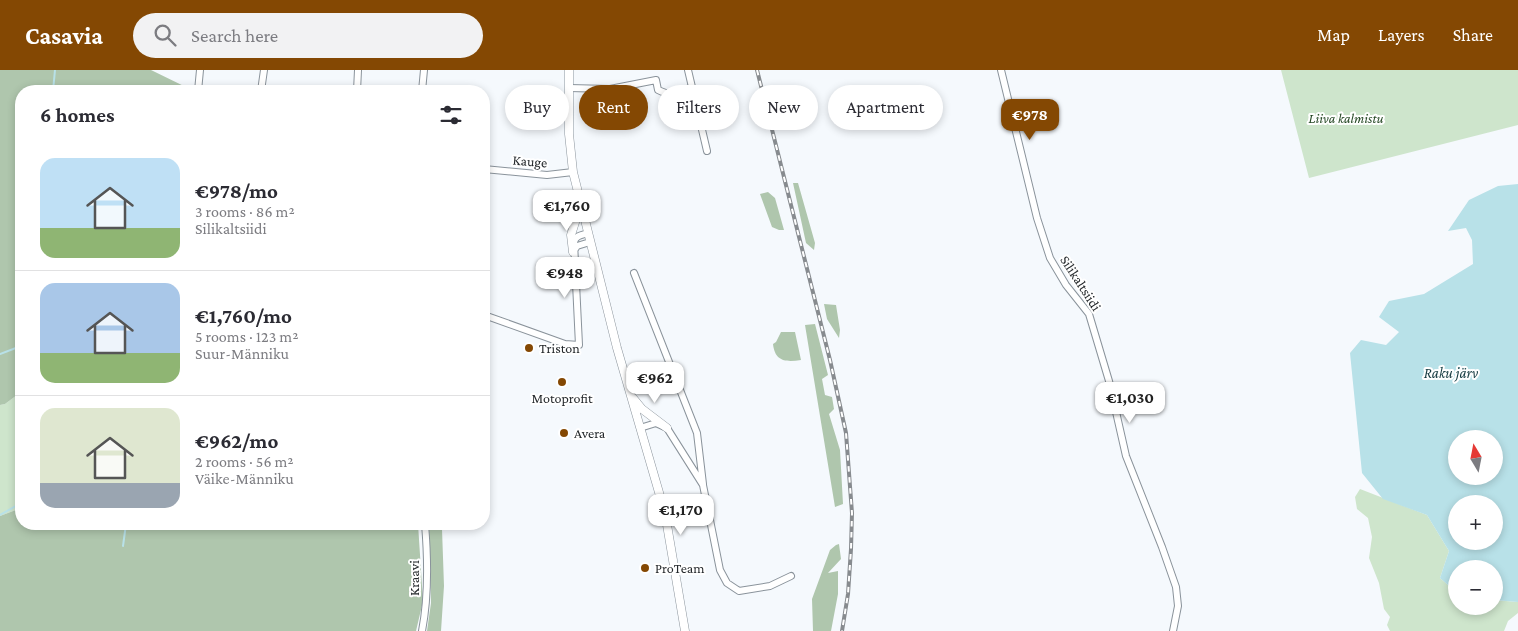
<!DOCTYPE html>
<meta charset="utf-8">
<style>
:root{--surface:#fff;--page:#f2f2f3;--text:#2b2b33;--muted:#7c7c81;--line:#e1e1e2;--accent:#844803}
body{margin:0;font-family:"Crimson Pro",serif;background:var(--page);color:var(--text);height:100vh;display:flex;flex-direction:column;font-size:19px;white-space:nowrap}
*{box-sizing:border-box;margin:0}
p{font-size:16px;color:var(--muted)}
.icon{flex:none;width:28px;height:28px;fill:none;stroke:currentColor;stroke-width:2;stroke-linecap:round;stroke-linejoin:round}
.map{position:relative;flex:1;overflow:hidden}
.side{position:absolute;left:15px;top:15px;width:475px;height:445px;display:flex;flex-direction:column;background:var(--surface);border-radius:20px;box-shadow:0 2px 8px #0003}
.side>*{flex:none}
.hud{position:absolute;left:505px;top:15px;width:475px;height:45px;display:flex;gap:10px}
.needle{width:32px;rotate:350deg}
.buttons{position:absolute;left:1448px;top:360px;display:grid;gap:10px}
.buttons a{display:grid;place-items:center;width:55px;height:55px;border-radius:50%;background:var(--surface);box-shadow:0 2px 8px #0003;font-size:25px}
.price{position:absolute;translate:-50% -42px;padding:0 11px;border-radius:10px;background:#fff;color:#222;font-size:16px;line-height:32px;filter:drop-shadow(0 1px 2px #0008)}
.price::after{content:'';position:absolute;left:50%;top:30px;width:15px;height:11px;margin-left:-8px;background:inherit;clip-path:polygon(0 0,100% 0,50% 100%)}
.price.active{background:var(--accent);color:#fff}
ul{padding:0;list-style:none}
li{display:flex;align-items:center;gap:15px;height:125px;padding:0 25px}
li+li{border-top:1px solid var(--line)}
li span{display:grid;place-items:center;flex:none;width:140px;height:100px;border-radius:15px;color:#555}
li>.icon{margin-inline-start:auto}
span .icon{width:60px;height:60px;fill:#fffc;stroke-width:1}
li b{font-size:21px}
h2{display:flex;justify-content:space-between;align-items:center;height:60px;padding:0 25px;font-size:21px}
.pill{padding:0 18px;border-radius:22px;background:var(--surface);box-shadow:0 2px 8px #0003;font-size:18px;line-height:45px}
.pill.active{background:var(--accent);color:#fff}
header{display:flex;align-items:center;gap:30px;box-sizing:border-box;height:70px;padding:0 25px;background:var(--accent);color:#fff}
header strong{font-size:24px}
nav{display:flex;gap:28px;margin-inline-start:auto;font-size:18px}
.search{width:350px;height:45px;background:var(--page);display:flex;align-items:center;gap:12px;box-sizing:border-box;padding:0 18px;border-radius:28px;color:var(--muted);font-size:19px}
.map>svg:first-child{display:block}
.green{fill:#cee5cc}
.forest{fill:#afc6ad}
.water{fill:#b8e1e8;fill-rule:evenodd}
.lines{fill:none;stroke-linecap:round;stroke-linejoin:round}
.stream{stroke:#b8e1e8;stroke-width:2}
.minor-casing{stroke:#8a939b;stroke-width:8}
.tertiary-casing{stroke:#8a939b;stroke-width:9}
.minor{stroke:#fff;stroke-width:6}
.tertiary{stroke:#fff;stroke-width:8}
.rail-casing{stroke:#878b8f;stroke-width:4}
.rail{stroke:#fff;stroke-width:2;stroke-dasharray:5.5;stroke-linecap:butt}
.poi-dot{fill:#844803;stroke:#fff;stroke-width:2}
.labels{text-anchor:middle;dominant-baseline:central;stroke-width:4;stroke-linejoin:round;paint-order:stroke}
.park-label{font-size:14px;font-style:italic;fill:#244723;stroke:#fff}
.street-label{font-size:14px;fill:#25292c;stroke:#fff}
.poi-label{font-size:14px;fill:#25292c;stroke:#fff;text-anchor:start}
.water-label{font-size:15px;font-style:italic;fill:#153b41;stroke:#fff}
</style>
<header>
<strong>Casavia</strong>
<div class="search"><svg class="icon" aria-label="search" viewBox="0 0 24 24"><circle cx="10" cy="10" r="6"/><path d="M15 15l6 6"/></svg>Search here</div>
<nav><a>Map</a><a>Layers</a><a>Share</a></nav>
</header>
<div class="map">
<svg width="1518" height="561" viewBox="0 0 1518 561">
<rect width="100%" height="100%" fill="#f5f9fd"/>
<path class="green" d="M1281,0H1518V55L1309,108Z
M21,322V438L0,446V335L5,334Z
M1360,419L1427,445L1449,481L1440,508L1456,522V536H1494V530L1518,532V543L1508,551L1504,561H1390L1387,555L1390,547L1384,539L1379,513L1369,488L1372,467L1368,448L1357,439L1355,427Z"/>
<path class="forest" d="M0,0H151L194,21H21V322L5,334L0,335Z
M793,113H798L815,173L814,180L806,173Z
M768,122L775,128L784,160H779L772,157L760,124Z
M824,234L836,235L840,260L839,268L827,249Z
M815,254L828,305L822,309L825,325L832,327L834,339L829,344L840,380L843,434L835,437L805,255Z
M781,262H795L801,290C786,292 775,292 773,274L776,272Z
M21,438V454H418L423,531L416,561H0V446Z
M429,454H441L442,459L444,516L441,561H427L431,533Z
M839,474L841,489L828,503L838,501V524L831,561H813L812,529L830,480L836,475Z"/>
<path class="water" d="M1518,114V532L1494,530V499H1456V522L1440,508L1449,481L1427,445L1383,429L1362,403L1350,283L1361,270L1386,275L1399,262L1379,247L1389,231L1424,224L1473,194L1472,170L1466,158L1448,161L1469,130L1498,116ZM1456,369H1494V406H1456ZM1456,434H1494V471H1456Z"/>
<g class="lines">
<path class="stream" d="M53,21L55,0
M0,284L21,276
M20,333L21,324
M0,445L21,433
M123,476L126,454"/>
<defs>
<path id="minor" d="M688,0L707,81
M1001,0L1037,148L1050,188L1066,215L1089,244L1109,311L1126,386L1162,477L1176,517L1178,536L1173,561
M569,18L610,19L656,10L658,20C672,27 679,22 692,17
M198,21L200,0
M261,21L264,0
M357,21L358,0
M422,21L424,0
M484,99L547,105L573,102
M573,182L577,176L590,172
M634,203L697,363L703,414
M484,245L565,274L579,275L574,172C576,165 582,165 588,163
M640,358L656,353L667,358L703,415L720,500L727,513L739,521L770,516L791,506
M422,561C429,525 428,490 425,454"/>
<path id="tertiary" d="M569,0V64L573,102L617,278L665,443L685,561
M573,182L571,165L577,146L579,133
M633,328L642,339L667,358"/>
</defs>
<use href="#minor" class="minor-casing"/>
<use href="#tertiary" class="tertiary-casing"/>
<use href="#minor" class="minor"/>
<use href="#tertiary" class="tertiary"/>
<defs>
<path id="rail" d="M757,0L830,290L846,363L852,443L851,479L848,524L842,561"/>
</defs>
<use href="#rail" class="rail-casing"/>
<use href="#rail" class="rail"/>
</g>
<g class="poi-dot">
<circle cx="529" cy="278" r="5"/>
<circle cx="562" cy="312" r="5"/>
<circle cx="564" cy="363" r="5"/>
<circle cx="645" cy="498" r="5"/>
</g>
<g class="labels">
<g class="park-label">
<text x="1346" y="48">Liiva kalmistu</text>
</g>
<g class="street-label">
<text transform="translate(530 91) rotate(5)">Kauge</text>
<text transform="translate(1081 213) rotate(57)">Silikaltsiidi</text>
<text transform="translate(414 508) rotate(-90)">Kraavi</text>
</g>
<g class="poi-label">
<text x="539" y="278">Triston</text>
<text x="562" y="328" text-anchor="middle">Motoprofit</text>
<text x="574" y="363">Avera</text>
<text x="655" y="498">ProTeam</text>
</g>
<g class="water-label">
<text x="1451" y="303">Raku järv</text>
</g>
</g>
</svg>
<div class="buttons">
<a><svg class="needle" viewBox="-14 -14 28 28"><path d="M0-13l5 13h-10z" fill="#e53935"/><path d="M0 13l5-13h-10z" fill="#7c7c81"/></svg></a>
<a>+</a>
<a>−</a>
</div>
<b class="price active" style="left:1030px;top:71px">€978</b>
<b class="price" style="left:567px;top:162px">€1,760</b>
<b class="price" style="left:565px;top:229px">€948</b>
<b class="price" style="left:655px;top:334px">€962</b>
<b class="price" style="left:1130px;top:354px">€1,030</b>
<b class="price" style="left:681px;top:466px">€1,170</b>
<div class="hud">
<a class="pill">Buy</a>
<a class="pill active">Rent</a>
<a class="pill">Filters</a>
<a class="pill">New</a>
<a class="pill">Apartment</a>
</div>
<section class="side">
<h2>6 homes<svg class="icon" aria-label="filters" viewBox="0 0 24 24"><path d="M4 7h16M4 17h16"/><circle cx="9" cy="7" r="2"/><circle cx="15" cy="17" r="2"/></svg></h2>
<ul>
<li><span style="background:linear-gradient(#bfe0f5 70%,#8fb573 0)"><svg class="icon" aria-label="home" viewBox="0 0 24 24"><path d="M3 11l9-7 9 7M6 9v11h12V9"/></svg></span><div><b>€978/mo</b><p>3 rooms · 86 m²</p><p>Silikaltsiidi</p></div></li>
<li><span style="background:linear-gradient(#a9c7e8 70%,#8fb573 0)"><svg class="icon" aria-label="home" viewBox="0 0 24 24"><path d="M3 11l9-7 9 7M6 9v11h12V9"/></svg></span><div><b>€1,760/mo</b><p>5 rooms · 123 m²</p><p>Suur-Männiku</p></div></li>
<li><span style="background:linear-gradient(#dfe7d0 75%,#9aa5b1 0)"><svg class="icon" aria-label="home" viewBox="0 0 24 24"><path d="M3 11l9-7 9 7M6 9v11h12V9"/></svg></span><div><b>€962/mo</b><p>2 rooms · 56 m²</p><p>Väike-Männiku</p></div></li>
</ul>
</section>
</div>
